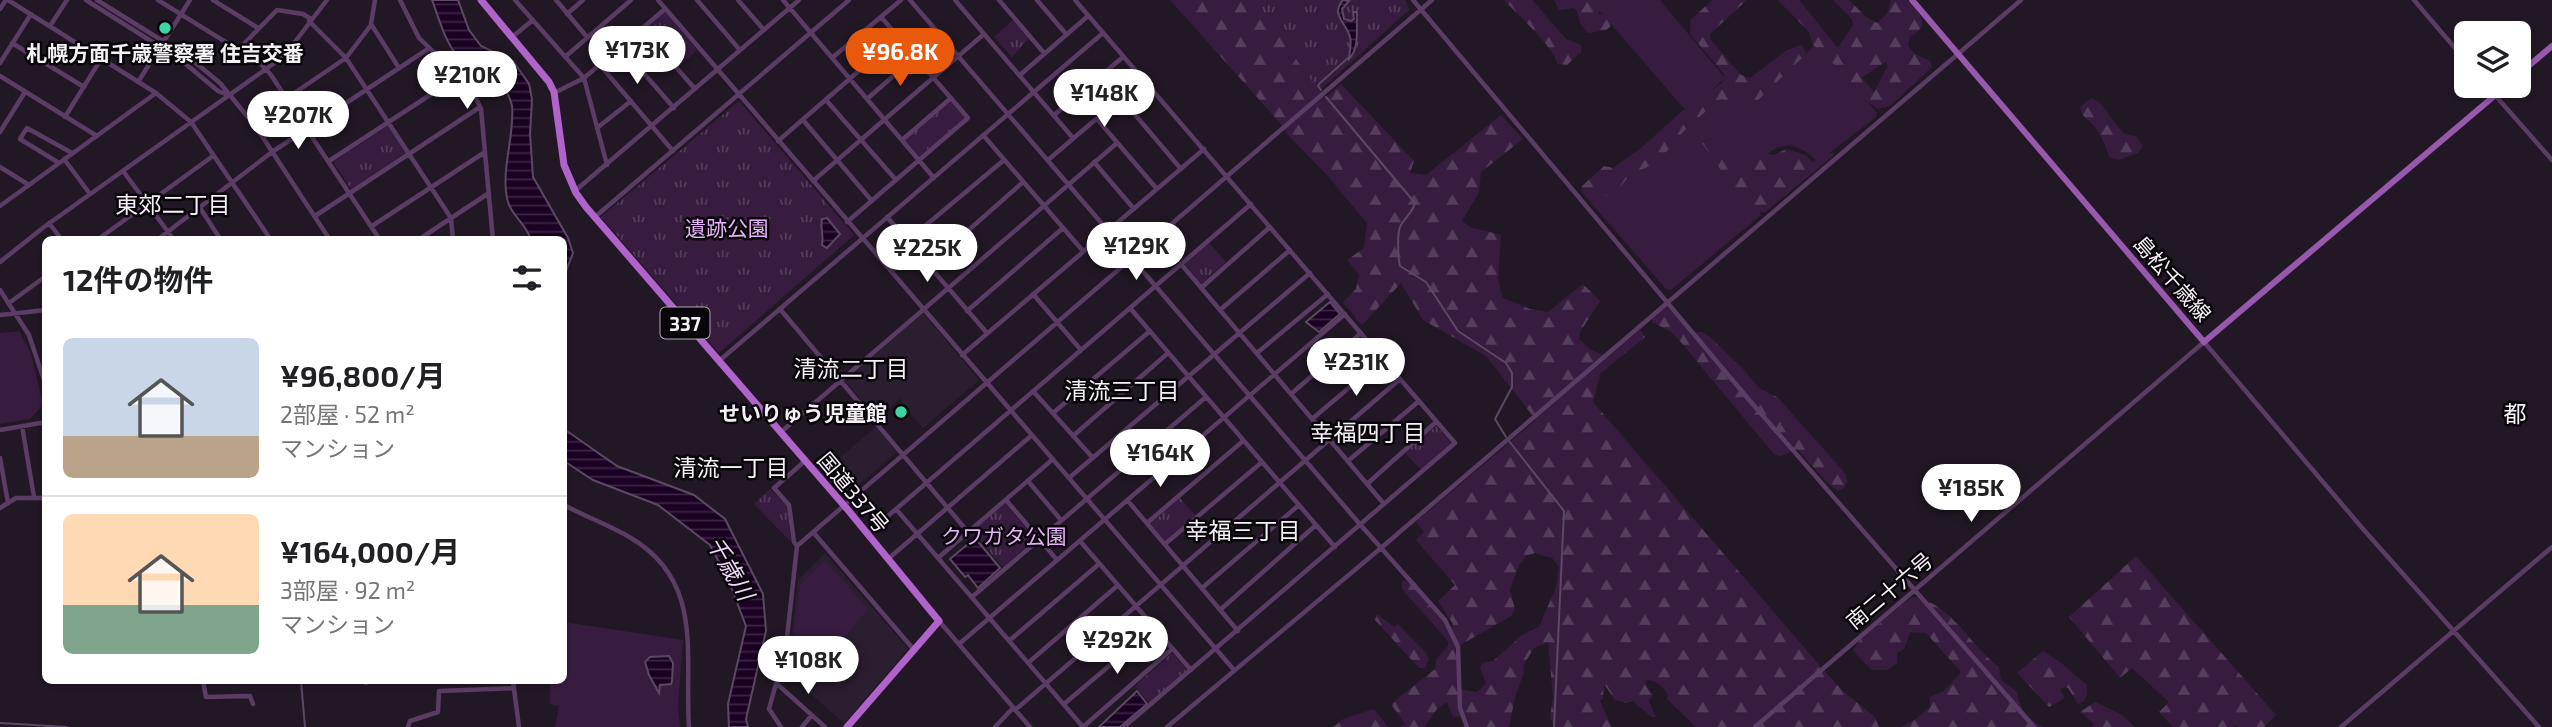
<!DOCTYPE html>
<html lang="ja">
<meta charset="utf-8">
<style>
:root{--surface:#fff;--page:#f6f6f6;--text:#202124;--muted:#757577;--line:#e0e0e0;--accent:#ea580c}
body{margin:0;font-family:"Exo 2","Noto Sans JP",sans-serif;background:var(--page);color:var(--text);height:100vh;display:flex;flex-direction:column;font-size:26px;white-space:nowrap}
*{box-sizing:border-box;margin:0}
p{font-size:23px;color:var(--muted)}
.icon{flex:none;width:38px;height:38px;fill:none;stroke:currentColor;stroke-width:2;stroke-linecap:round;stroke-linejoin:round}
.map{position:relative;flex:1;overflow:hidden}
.panel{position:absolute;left:42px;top:236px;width:525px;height:448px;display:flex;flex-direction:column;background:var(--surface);border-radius:10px;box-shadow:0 2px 5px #0004}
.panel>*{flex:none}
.buttons{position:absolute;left:2454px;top:21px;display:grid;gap:14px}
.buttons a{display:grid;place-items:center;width:77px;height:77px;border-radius:10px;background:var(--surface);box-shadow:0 2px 5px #0004;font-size:35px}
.price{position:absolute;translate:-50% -60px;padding:0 16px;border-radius:24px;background:#fff;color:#222;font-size:23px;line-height:46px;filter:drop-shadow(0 2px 4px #0008)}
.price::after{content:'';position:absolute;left:50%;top:42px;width:21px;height:16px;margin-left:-10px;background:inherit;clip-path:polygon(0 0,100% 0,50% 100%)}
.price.current{background:var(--accent);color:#fff}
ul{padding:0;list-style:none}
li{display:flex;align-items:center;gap:21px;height:175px;padding:0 21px}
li+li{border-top:2px solid var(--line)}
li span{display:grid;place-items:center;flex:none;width:196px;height:140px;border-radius:10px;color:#555}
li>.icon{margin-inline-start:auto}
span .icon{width:84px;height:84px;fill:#fffc;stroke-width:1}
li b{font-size:30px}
h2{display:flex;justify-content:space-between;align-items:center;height:84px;padding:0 21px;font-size:30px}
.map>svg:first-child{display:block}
.built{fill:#2c1e31}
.grass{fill:#371c40}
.forest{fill:url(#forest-firs);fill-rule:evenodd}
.park{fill:url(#park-tufts)}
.water{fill:url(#water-rules);stroke:#5c4863;stroke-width:2}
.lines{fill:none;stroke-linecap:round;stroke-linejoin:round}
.stream{stroke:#5c4863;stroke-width:2}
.minor{stroke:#5a3c64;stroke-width:4.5}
.major{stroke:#9758ad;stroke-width:6}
.highway{stroke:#b063ca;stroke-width:7}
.poi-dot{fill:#3cd4a4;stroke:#09050a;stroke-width:2.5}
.labels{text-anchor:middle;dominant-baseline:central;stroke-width:5;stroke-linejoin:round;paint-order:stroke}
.shield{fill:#09050a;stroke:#afa9b1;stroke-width:2}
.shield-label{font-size:19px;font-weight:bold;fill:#f6eff8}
.poi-label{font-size:21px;font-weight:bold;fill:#f6eff8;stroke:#09050a}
.park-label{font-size:21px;fill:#e6b3f8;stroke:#09050a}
.street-label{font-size:21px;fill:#f6eff8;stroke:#09050a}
.neighbourhood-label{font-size:23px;fill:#f6eff8;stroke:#09050a}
.water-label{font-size:23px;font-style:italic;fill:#f0d6fa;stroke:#09050a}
</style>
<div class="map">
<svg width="2552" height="727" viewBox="0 0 2552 727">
<defs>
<pattern id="forest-firs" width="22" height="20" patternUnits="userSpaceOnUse" patternTransform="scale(1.75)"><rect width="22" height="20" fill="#371c40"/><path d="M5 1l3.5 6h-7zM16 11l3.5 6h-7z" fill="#553d5c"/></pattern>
<pattern id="park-tufts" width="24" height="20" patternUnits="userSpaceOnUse" patternTransform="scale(1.75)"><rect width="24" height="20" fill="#371c40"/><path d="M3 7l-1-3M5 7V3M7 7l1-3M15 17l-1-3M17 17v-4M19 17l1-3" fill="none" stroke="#553d5c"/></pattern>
<pattern id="water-rules" width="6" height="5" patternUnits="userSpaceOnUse" patternTransform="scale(1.75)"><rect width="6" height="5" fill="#1a0023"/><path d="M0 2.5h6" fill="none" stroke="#3c2644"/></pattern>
</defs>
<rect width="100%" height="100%" fill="#221825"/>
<path class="built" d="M923,313L979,380L923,428L901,402V398L877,418L845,381Z
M876,427L897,452L848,494H841L822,473Z
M825,553L908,649L844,723L784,670L790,650L798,580Z"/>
<path class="grass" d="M1590,0H1660L1725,78L1687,112Z
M1817,43L1877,113L1876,117L1818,162C1799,144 1784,138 1763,158C1757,164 1753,170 1744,171L1711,138L1704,141L1761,215L1671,290L1666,289L1592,204L1719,97L1751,104Z
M19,331L31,354L43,405L30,419L0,424V333Z
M825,560L868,609L816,672L791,651L801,583Z
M564,622L683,640L678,705L680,727H555L559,706L550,704V681H564Z"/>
<path class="forest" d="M1170,0H1263L1325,98L1341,84L1414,161L1410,173L1426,175L1501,115L1523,139L1481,172L1479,192L1462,221L1470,227L1501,235L1498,279L1503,298L1530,309L1548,312L1583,284L1600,301L1580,332L1579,339L1591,350L1608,357L1640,330L1645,337L1600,374L1593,402L1827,674L1843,691L1875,717L1879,727H1696L1667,699L1668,694C1661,686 1657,680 1646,680L1645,684L1653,695L1649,701L1656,717H1652L1633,701L1626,703L1615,700L1604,684L1603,698L1600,701L1612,727H1555L1550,718L1553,697L1548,642L1534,648L1523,666L1524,672L1515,697L1509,727H1462L1469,723L1465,716L1453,717L1447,702L1437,709L1424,727H1400L1405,724L1391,704L1435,669L1436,659L1448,646V641L1402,589V581L1415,582L1433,609L1452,628L1453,624L1438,601L1455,585L1416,540L1424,532L1416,522L1536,420L1486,356L1423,320L1401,283L1362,325L1343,302L1356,289L1359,274L1347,260L1364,248L1367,223L1327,175L1286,133L1280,123ZM1535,553L1552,558L1559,567L1556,587L1539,627L1522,635L1493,661L1483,663L1480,667L1486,684L1477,692L1459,689L1455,648L1511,616L1515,609L1510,590L1519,565L1526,556Z
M1504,0H1532L1566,39L1581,45V52L1567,65L1557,64C1556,49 1516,13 1504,0Z
M1554,0H1595L1599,6V14L1608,16L1611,21L1610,27L1606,30L1588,33L1580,23L1577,11L1574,8L1559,10Z
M1713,0H1747L1710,34V39L1741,75L1750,78L1787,50L1801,45L1806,52L1804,56L1752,106L1739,108L1722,99L1718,101C1708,110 1697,118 1688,127C1672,143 1659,168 1634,171L1619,188L1592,204L1581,191L1582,186L1604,166L1613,168L1641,148L1681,112L1723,82L1724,74L1690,34L1691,19Z
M1778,0H1799L1838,48L1853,25L1852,19L1833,0H1849L1865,16L1877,23L1887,14L1891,0H1907C1921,16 1932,23 1910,37L1908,46L1915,54L1930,61L1932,67L1890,106L1878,109L1852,90L1837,67L1813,45L1809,32ZM1886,62L1888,66L1874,92L1861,77C1870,74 1877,66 1886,62Z
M2091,98L2099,102L2123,133L2137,137L2143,146L2138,153L2118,160L2109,157C2106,146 2101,134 2093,125C2087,118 2082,118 2080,107Z
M1711,138L1725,147L1743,169L1748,168L1766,153L1774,155L1786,149L1806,155L1812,162L1833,152L1834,155L1765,212L1757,213L1725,176L1702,143Z
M1666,305L1690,333L1702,332L1710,337L1745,371L1759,388L1777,397L1845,473L1847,481L1844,488L1838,491L1826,481L1797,449L1781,456L1774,454L1680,341L1670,331L1652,322V317Z
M2136,556L2276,715L2264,727H2238L2236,725L2233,727H2173L2159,712L2169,702L2132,668L2120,678L2069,617Z
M1916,597C1953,606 1970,646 1999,667L2001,680L2017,692C2019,708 2029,721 2044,727H1901L1916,719L1930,707V697L1944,691L1961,672L1926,633L1910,632L1904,649L1897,653V663L1888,670H1872L1853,651L1860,640L1909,599Z
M1377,614L1394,627L1398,624L1426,653L1429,658L1425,668H1419L1375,620Z
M2043,651L2061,663L2087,685V694L2084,701L2078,704L2068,688L2064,687L2060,690L2065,698L2049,707L2017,673Z
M2095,702L2122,715L2135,727H2092L2094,724L2080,712Z
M1374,709L1388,727H1333L1345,718Z"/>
<path class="park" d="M1254,0H1405L1409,10L1319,91Z
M665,12L697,50L679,67L645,29Z
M1013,20L1029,38L1012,57L994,37Z
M739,101L854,235L719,353L601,217Z
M950,101L965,118L919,157L905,140Z
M388,126L405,153L351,189L333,162Z
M1209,243L1226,262L1201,284L1185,264Z
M1436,426L1451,443L1421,470L1405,453Z
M770,489L787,506L791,542L754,504Z
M1180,498L1195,515L1165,541L1150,524Z
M1005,503L1035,539L1003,567L972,531Z
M1172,653L1187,670L1149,703L1135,686Z"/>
<path class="water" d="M432,0H458L469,30L481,46L513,61L529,84L532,99L530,134L533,177L568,238L573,253L564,276V240H531C527,224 510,215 507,198C501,170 515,133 512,106C511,100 507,92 504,86C497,70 474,72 463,62C446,47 440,21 432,0Z
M1343,0L1349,1L1342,9L1344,19L1351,21L1354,19L1353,12H1357C1356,27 1360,48 1349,59C1349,54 1352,45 1350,37C1346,22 1330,15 1343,0Z
M827,218L840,234L827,248L822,245C824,236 820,228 822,219Z
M1330,302L1340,314L1319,332L1306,322Z
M564,429L617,466L694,495L725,519L763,594L766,631L746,719L748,727H729L728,704L746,626L728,579L710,545L658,505L593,480L564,461Z
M975,538L1000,568L978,588L968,575L965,577L950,559Z
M669,656L673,663L672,681L671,684L660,685L659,693L649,675L645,662L650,657Z
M1137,691L1147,704L1120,727H1099Z"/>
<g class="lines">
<path class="stream" d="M1321,90L1318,86L1320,83L1348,58
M1326,97L1415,203C1412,214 1404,218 1400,227C1397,234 1398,259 1400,266L1426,282L1458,331L1506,363L1512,373V387L1495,419L1506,437
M1509,441L1564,511L1554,727
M301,681L305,727
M0,723L67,727"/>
<path class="minor" d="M8,0L156,93L191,122L271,240
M86,0L181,60L218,91L228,95
M97,0L190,58L220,83L256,127L330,240
M158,0L261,64L271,75L380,240
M213,0L258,28
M375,0L371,24L399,68
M400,0L419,38L471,88L481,109L493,240
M515,0L584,78L607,165
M556,0L587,37
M658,0L1234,670
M697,0L740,50
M738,0L764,30
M783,0L934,178
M910,0L1358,522L1445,620L1458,647L1460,708L1467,727
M955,0L1073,138
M999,0L1044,53
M1037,0L1066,34
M1075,0L1455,443L1124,727
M1413,0L1750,401L2034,727
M2414,0L2466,61
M0,9L6,0
M567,14L583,0
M309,21L346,58L451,218L453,240
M50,26L67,0
M642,28L695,89
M512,37L533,20
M12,43L84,87
M621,47L674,108
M238,50L277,10L303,14L311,19
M565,57L631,0
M832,58L901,0
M0,63L31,14
M600,65L673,151
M1020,75L1088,16
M0,76L97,136
M138,82L190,0
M2487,86L2552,160
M554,93L584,78L665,9
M287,98L346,58L371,25
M1121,98L1181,169
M867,99L915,57
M826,100L896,180
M1054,115L1123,57
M65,117L101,59
M1097,119L1157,189
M803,120L872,201
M597,128L631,101
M0,132L25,92
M983,135L1083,251
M902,140L951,98
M778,141L898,37
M64,159L90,194
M1048,160L1143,79
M329,161L459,76
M1094,162L1134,209
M59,163L20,139L27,128L72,153
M0,167L29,185
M123,171L174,240
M813,181L984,34
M576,190L799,0
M0,206L156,93
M200,208L221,240
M315,216L480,107
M595,217L849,0
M887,217L987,333
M847,222L968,118L881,17
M49,223L62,240
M372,226L485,152
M97,240L213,156
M157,240L272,152L428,49
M418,240L489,193
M907,241L1004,160
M0,262L44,227L273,64L291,47L327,0
M1181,264L1384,504
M928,266L1023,182
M1201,288L1270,227
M0,290L29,335L46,386
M1033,294L1081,350
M9,303L46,276
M1130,308L1335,547
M780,309L968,532
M1220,310L1290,250
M967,311L1063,228
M0,315L46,310
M1257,353L1328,294
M962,355L1204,149
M719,361L1103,33
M1033,391L1093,458
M1291,394L1361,333
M1053,413L1150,331
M1312,419L1383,359
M22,426L34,497
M1127,429L1163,471
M0,430L46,422
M781,432L1117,143
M1073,436L1168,353
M0,458L8,503
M1348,461L1419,401
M1069,478L1310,273
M1028,481L1061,520
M1367,484L1436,422
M1006,500L1057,560
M1128,501L1238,631
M564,505C586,517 609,525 631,538C705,582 684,656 689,727
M0,508L16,498H46
M896,509L1083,727
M1147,523L1243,441
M813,532L915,651
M867,534L1251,204
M1080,541L1191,670
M1165,544L1262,462
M797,546L794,542L789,505L774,488L805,461
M938,558L1053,459
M888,559L1032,435
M1202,588L1299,505
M972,597L1206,397
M1220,610L1316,525
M939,621L1030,727
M1009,641L1099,564
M959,644L1345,314
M1028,663L1117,586
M203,681L206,697L250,696L253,704
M365,681L366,683
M513,681L519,727
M776,683L825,727
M1064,704L1154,628
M1015,710L1400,379
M408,727L410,721L438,712L439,691L514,688
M781,727L769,709L786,647L797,546L1432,0
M802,727L811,716
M995,727L1013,708
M1083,727L1172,649
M1167,727L1381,548L2021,0
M1755,727L2204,342L2363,529L2539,727
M2341,727L2552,547"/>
<path class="major" d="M1912,0L2204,342L2506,86
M2518,75L2552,46"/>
<path class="highway" d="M481,0L549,82L554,92L564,165L576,193L586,207L848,510L939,621L847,727"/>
</g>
<g class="poi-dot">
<circle cx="165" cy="28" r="7"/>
<circle cx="901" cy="412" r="7"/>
</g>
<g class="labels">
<rect class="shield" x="660.5" y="307.5" width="49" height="31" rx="5"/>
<g class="shield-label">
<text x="685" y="323">337</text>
</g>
<g class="poi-label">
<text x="165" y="52">札幌方面千歳警察署 住吉交番</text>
<text x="887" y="412" text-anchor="end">せいりゅう児童館</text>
</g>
<g class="park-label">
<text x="727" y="227">遺跡公園</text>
<text x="1004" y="535">クワガタ公園</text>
</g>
<g class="street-label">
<text transform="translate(2173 278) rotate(49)">島松千歳線</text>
<text transform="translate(854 492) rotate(50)">国道337号</text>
<text transform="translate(1889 590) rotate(-40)">南二十六号</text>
</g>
<g class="neighbourhood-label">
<text x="173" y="204">東郊二丁目</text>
<text x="851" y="368">清流二丁目</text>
<text x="1122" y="390">清流三丁目</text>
<text x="2515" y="413">都</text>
<text x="1368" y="432">幸福四丁目</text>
<text x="731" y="467">清流一丁目</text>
<text x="1243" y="530">幸福三丁目</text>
</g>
<g class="water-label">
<text transform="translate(731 568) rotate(60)">千歳川</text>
</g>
</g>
</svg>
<div class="buttons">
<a><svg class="icon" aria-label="layers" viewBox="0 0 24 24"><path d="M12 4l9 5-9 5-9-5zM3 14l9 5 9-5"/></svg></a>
</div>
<b class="price" style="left:637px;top:86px">¥173K</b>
<b class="price current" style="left:900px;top:88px">¥96.8K</b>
<b class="price" style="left:467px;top:111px">¥210K</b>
<b class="price" style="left:1104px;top:129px">¥148K</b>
<b class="price" style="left:298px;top:151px">¥207K</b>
<b class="price" style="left:1136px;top:282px">¥129K</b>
<b class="price" style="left:927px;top:284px">¥225K</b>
<b class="price" style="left:1356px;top:398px">¥231K</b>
<b class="price" style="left:1160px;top:489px">¥164K</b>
<b class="price" style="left:1971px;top:524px">¥185K</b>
<b class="price" style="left:1117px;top:676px">¥292K</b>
<b class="price" style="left:808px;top:696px">¥108K</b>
<section class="panel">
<h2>12件の物件<svg class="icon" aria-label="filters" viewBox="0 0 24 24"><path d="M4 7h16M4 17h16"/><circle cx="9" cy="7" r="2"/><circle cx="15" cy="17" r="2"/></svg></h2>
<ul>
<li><span style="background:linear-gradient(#c9d6e8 70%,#b9a48a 0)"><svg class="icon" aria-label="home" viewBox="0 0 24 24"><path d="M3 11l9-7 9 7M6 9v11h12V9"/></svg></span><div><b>¥96,800/月</b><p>2部屋 · 52 m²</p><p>マンション</p></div></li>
<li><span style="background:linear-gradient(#ffd9b3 65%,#7fa58c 0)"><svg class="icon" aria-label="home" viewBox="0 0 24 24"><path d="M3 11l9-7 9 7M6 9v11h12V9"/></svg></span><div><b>¥164,000/月</b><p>3部屋 · 92 m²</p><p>マンション</p></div></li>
</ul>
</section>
</div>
